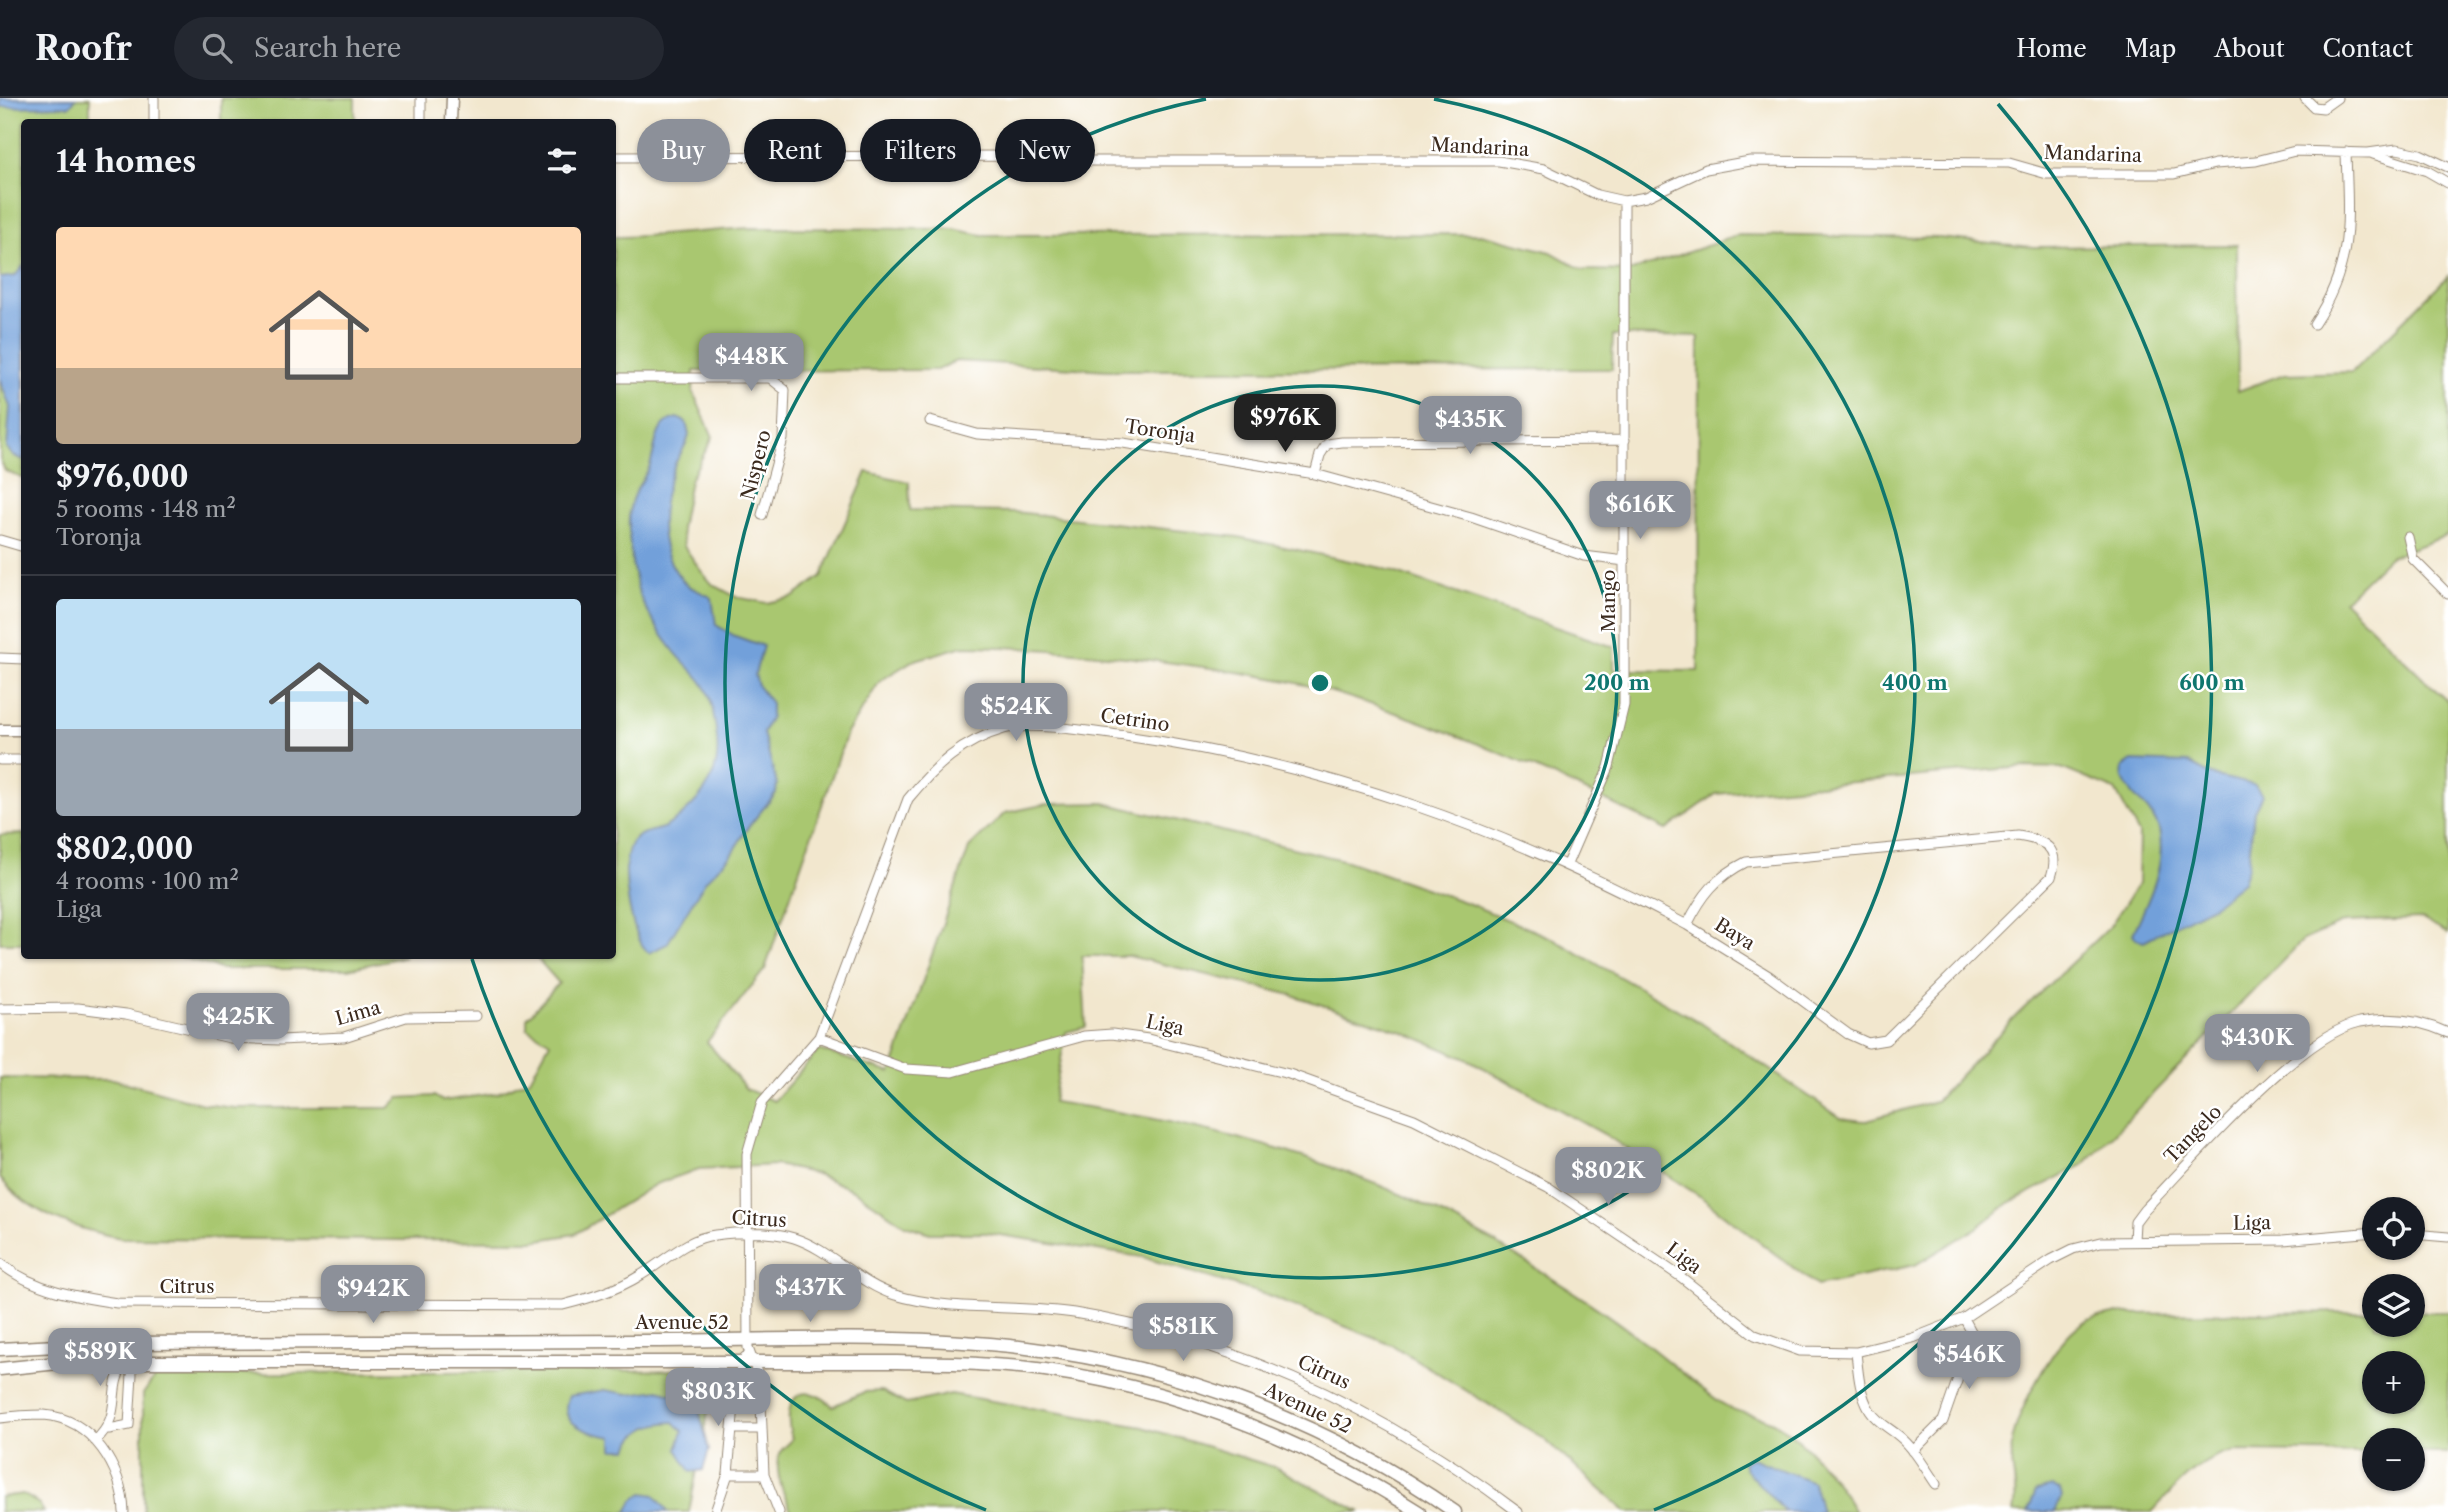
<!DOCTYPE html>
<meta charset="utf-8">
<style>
:root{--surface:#171b24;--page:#242831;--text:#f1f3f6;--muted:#9ea1a6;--line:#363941;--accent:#8c9099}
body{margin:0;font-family:"Libre Caslon Text",serif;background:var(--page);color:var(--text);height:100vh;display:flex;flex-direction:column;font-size:26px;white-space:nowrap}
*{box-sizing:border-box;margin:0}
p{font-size:23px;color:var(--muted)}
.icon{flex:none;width:38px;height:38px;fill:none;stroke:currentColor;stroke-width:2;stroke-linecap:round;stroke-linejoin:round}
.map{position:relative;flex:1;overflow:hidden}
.drawer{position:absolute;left:21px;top:21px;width:595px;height:840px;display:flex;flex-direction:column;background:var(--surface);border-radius:7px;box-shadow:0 2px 5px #0004}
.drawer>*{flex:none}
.banner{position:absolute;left:637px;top:21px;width:665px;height:63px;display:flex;gap:14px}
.fabs{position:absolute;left:2362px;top:1099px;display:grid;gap:14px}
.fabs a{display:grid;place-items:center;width:63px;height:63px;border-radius:50%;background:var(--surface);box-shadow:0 2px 5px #0004;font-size:35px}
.price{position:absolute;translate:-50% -60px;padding:0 16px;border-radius:14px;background:var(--accent);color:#fff;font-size:23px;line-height:46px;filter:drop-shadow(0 2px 4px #0008)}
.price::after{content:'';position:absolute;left:50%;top:42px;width:21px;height:16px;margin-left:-10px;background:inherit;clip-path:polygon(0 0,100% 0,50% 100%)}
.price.current{background:#222;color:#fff}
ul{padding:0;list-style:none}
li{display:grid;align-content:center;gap:14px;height:371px;padding:0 35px}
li+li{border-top:2px solid var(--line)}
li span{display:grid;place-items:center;height:217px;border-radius:7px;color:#555}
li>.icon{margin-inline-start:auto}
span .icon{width:126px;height:126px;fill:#fffc;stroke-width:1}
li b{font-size:30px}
h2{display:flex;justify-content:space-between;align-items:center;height:84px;padding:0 35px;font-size:30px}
.pill{padding:0 24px;border-radius:32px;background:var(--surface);box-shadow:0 2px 5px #0004;font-size:24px;line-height:63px}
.pill.current{background:var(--accent);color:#fff}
header{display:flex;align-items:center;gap:42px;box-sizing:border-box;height:98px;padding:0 35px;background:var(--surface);border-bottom:2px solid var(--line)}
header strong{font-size:33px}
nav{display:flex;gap:38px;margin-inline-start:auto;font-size:24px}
.search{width:490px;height:63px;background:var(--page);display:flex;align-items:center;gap:18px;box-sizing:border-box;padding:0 24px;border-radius:38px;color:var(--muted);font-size:26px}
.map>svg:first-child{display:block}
.green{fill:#a9c76f;stroke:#727846;stroke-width:2;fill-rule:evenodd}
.water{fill:#72a0da;stroke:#56657c;stroke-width:2}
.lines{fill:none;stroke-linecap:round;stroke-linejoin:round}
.minor-casing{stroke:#968876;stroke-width:11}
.tertiary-casing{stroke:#968876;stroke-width:13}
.secondary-casing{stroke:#968876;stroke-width:15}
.minor{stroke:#fff;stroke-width:9}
.tertiary{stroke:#fff;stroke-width:10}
.secondary{stroke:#fff;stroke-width:12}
.ring{fill:none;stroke:#0f766e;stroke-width:3.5}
.labels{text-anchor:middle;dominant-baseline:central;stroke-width:5;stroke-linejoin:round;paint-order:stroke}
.street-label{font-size:19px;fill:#3b2a1e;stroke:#fff}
.centre{fill:#0f766e;stroke:#fff;stroke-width:3.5}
.ring-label{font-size:21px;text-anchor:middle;font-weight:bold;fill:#0f766e;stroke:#fff;stroke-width:5;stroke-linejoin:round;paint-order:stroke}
</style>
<header>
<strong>Roofr</strong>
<div class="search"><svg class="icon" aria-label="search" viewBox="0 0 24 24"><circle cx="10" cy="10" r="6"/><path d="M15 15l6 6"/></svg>Search here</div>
<nav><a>Home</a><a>Map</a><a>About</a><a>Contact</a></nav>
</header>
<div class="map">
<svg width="2448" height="1414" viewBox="0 0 2448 1414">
<rect width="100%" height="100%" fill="#fff"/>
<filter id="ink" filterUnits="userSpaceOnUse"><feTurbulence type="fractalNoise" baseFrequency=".0143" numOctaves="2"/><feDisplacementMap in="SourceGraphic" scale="14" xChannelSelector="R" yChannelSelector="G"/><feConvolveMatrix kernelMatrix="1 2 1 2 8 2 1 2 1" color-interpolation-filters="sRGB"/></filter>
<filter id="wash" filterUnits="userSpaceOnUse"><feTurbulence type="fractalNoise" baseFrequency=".00686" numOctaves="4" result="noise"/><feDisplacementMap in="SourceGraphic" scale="28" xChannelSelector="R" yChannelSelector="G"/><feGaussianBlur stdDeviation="1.57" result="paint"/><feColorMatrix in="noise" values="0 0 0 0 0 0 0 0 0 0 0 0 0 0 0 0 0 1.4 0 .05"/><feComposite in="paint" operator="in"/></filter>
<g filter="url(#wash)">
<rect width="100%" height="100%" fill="#f2e7ce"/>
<path class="green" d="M0,0H90V24H24V381L5,373L0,361Z
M221,0H355V24H221Z
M753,130L953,131L982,137L1481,136L1551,154L1583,172L1632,173L1739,137L1939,140L2033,149L2237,147L2238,293L2284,276L2352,274L2448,178V437L2389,459L2344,503L2448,604V836L2422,821L2345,824L2303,842L2083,1067L2009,1105L1977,1130L1915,1167L1817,1188L1701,1099L1604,1036L1471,963L1401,933L1292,897L1129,858H1082L1086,929L1066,934L1053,1004C1212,1026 1370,1067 1508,1153C1548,1178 1590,1203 1628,1232C1659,1255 1688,1281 1720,1304C1733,1314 1748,1315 1764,1320C1799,1333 1837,1382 1855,1414H1626L1543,1340L1392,1247L1263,1196L1142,1159L987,1135H930L905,1127L855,1093L817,1076L776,1067L699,1071L656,1086L575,1136L533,1143L121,1140C76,1131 31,1117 0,1080V980L113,981L203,1006L235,1010H389L399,1000L434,998L443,1003L497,995L530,981L550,944L527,930V920L559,885L535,858H612L613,139C660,139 706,132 753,130ZM1613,237L1699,239L1698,573L1614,572V549L1382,470L1238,439L1015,414L910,412L909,384L867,374L822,478L793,499L767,505L736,499L712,486L701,473L684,448L681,430L690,382L713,339L693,294L694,273L937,272L956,263L1109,272L1612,271ZM963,548C1041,549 1119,557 1196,568C1241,574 1288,581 1332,594C1448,629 1558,678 1666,732L1716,696L2024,669L2061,670L2115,692L2139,736L2138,786L2110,828L2016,918L1936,1003L1863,1023L1841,1020L1701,925L1551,840L1470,806L1347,763L1104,705L1047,706L1005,715L969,750L891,975L819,952L774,1003L746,991L707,944L765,871L847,635L880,583L912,563Z
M24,736V845H0V737Z
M179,858H406L348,871H220Z
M2375,1214V1227H2413V1214H2448V1355H2413V1342H2375V1355L2236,1353C2201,1359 2176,1388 2152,1414H2014C2019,1390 2009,1367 2012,1344C2017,1312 2058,1235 2088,1222C2095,1219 2106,1218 2114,1216ZM2375,1265H2413V1304H2375Z
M716,1272L689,1414H143V1296L157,1276Z
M882,1293L906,1306L951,1296L1143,1329L1277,1370L1361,1414H792C784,1398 772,1370 781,1353C784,1348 789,1347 792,1341C781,1303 799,1279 833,1308L864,1294Z
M23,1396L39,1406L44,1414H0V1399Z"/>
<path class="water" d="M0,0H76L70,8L0,9Z
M24,167V362L13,358L7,350L10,309L0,282V180L15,178Z
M677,320L686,324L689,337C686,350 677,359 673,371C659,409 655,452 684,484C692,492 703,494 712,500L716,527L735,538L763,548L755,576L758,588L771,605V618L763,635L777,686L776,695L749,728L730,758L706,782L667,846L649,855C630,841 618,764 632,744C640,733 653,734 665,729C678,722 687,713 697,702C724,671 719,647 712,608C707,581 690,573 674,553C663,539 653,524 645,509C633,488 625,429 631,405C634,391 645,381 650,367C656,351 654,324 677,320Z
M2132,663L2189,665L2211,677L2255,687L2262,697L2254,713L2248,769L2243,784L2214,807L2144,843L2136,841L2133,836C2147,804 2167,769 2159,732C2153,707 2117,693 2123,669Z
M605,1292L628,1296L659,1292L697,1304L709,1352L703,1372L691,1374L677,1351L683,1333L674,1324C654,1325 635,1331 628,1351H613V1339C593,1336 555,1328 569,1298Z
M1752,1360L1813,1384L1821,1414H1785L1745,1371L1743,1364Z
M2052,1389L2060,1392L2062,1399L2055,1414H2028L2036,1393Z
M643,1395L655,1397L668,1414H627L633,1402Z"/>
</g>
<g filter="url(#ink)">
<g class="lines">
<defs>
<path id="minor" d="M421,0V24
M2305,0L2314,9L2323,10L2337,0
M154,24V0
M2373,56L2427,73L2448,85
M612,59L1009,58L1043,63H1499L1544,71L1597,97L1624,103L1646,99L1706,71L1750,63L2009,65L2047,76H2174L2215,66L2256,63L2295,53L2368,55L2397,51L2420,56L2448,69
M2314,226C2354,165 2348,123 2346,54
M612,280H770L785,292L783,341L762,417
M930,323L977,336L1123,345L1315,376L1471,419L1584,458L1625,463
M1315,376L1320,357L1327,346L1342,344L1625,342
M2408,439L2413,461L2448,496
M0,442L24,449
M0,560L24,561
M0,662H24
M2018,738C2045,742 2061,750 2051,779L1886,942L1868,945L1848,936L1769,878L1687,827C1702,797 1716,779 1746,764Z
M1567,766L1609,669L1624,607V103
M0,911L78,910L126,916L230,940L280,942L344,939L406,919L476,918
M819,939L906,971L953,974L1084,938L1112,936L1148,941L1289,976L1414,1021L1548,1089L1681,1179L1755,1237L1800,1253L1856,1254L1913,1240L1964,1220L2051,1162L2073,1151L2101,1144L2283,1142L2375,1134
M2413,1136L2448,1139
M2134,1143L2135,1124L2144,1112C2191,1064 2298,938 2360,924C2390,918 2420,922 2448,935
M0,1165C33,1192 77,1199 117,1205L563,1207C590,1200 617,1192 641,1177C665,1163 687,1140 715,1137C739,1134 771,1133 794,1140C831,1152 857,1185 895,1197C952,1214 1015,1206 1074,1215C1238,1242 1386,1314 1518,1414
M1856,1254C1858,1273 1859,1295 1870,1313C1878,1325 1888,1329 1899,1338C1914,1350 1925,1370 1936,1386
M0,1320C14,1318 30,1317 44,1317C93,1321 122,1370 124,1414
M733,1331H762
M95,1343C125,1315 105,1293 125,1264L132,1276L129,1327L109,1331
M1913,1353L1943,1323L1973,1237L1964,1220
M728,1376H764
M715,1414L728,1376L736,1284L745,1259
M779,1414L764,1376L760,1283L748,1250L747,1056L762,1004L819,939L908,701C935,668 962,643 1004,631C1031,623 1095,634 1125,638C1326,666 1508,732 1687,827"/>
<path id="tertiary" d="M451,24L452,0
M0,632H24"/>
<path id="secondary" d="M0,1251L114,1245C289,1244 464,1244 639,1243C767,1243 899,1234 1027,1250C1181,1269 1327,1325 1455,1414
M0,1271L58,1265L125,1264H897C946,1265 996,1265 1045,1272C1180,1291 1304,1342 1419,1414"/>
</defs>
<use href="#minor" class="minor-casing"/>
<use href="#tertiary" class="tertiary-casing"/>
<use href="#secondary" class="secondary-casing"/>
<use href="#minor" class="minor"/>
<use href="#tertiary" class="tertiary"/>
<use href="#secondary" class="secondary"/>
</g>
</g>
<g class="ring">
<circle cx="1320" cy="585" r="297"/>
<path d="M1434 1A595 595 0 1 1 1206 1"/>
<path d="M986 1412A892 892 0 0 1 472 861M1998 6A892 892 0 0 1 1654 1412"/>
</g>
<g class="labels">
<g class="street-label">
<text transform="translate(1480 49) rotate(3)">Mandarina</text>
<text transform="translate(2093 56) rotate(2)">Mandarina</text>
<text transform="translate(1160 333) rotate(8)">Toronja</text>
<text transform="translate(756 367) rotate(-76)">Nispero</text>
<text transform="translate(1608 503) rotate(-90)">Mango</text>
<text transform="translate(1135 622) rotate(8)">Cetrino</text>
<text transform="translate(1735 836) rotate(32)">Baya</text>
<text transform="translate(358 915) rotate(-16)">Lima</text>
<text transform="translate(1165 927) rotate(12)">Liga</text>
<text transform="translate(2193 1036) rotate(-46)">Tangelo</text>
<text transform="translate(759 1121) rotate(3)">Citrus</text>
<text transform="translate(2252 1125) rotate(-1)">Liga</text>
<text transform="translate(1684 1160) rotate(37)">Liga</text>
<text x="187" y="1188">Citrus</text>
<text x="682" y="1224">Avenue 52</text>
<text transform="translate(1324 1274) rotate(25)">Citrus</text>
<text transform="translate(1308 1310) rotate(25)">Avenue 52</text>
</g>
</g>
<circle cx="1320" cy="585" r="10" class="centre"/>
<g class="ring-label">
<text x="1617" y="592">200 m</text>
<text x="1915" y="592">400 m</text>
<text x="2212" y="592">600 m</text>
</g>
</svg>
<div class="fabs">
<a><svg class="icon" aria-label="locate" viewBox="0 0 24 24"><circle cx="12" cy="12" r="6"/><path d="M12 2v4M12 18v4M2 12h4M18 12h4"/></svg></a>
<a><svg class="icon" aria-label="layers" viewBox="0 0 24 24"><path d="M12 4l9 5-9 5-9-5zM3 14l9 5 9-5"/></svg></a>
<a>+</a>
<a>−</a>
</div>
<b class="price" style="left:751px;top:295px">$448K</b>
<b class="price current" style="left:1285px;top:356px">$976K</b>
<b class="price" style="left:1470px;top:358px">$435K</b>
<b class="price" style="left:1640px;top:443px">$616K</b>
<b class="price" style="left:1016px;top:645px">$524K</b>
<b class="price" style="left:238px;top:955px">$425K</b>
<b class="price" style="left:2257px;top:976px">$430K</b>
<b class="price" style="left:1608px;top:1109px">$802K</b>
<b class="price" style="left:810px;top:1226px">$437K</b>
<b class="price" style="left:373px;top:1227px">$942K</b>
<b class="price" style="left:1183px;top:1265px">$581K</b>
<b class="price" style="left:100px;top:1290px">$589K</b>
<b class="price" style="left:1969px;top:1293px">$546K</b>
<b class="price" style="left:718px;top:1330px">$803K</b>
<div class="banner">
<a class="pill current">Buy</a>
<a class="pill">Rent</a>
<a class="pill">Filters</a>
<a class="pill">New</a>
</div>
<section class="drawer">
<h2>14 homes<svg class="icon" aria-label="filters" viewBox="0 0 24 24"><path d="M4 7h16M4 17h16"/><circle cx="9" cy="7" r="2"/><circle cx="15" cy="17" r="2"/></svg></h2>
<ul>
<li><span style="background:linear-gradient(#ffd9b3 65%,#b9a48a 0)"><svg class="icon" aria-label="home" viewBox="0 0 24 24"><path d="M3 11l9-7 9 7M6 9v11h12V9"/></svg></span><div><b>$976,000</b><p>5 rooms · 148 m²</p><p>Toronja</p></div></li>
<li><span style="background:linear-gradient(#bfe0f5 60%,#9aa5b1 0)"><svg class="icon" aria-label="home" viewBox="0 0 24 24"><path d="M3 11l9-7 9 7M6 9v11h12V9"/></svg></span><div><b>$802,000</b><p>4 rooms · 100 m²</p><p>Liga</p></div></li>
</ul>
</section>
</div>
